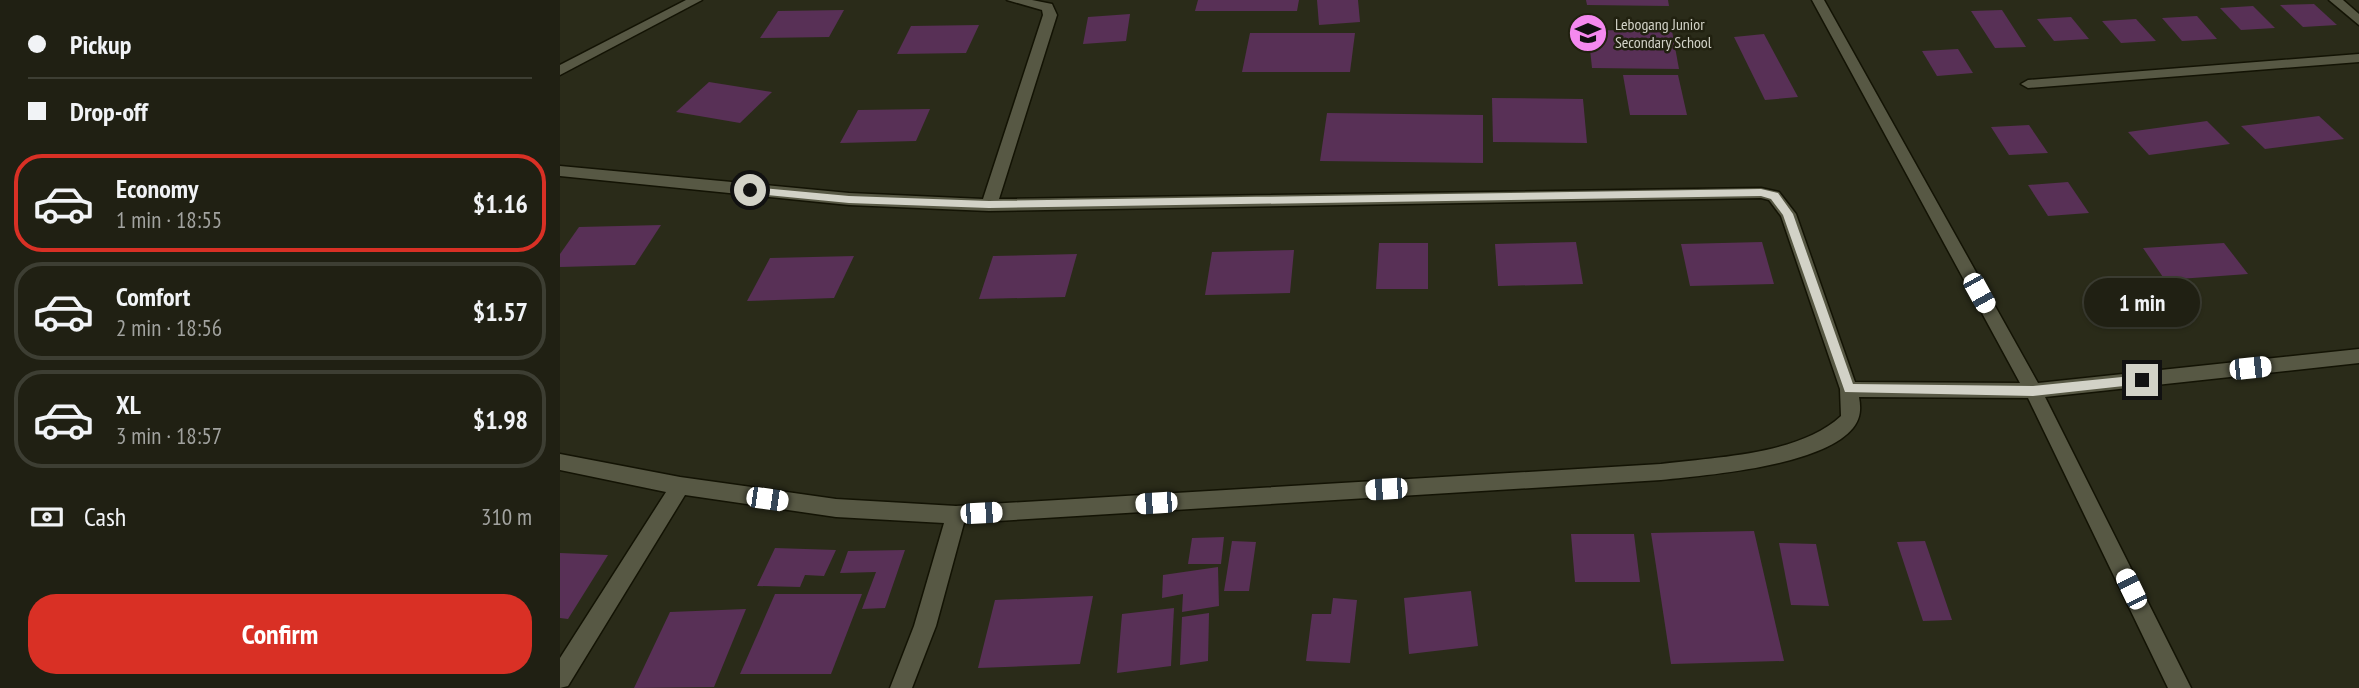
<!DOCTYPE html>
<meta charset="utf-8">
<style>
:root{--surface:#202013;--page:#28281c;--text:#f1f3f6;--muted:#a2a3a0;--line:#3d3e33;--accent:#d93025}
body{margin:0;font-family:"PT Sans Narrow",sans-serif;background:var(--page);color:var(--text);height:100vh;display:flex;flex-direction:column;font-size:26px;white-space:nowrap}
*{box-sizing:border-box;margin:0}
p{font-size:23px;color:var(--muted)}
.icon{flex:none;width:38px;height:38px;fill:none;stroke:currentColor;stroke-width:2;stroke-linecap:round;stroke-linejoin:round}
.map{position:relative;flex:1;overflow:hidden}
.side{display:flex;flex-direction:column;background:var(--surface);width:560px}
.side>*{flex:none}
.hud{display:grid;align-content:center;height:154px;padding:0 28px;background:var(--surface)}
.end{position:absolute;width:32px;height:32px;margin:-16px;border:9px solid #d2d2c7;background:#111;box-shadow:0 0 0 4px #111}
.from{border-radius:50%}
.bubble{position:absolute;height:49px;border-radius:24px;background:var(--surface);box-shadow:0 2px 5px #0004,0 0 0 2px var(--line);font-size:23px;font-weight:700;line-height:49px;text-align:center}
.car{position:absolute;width:21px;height:42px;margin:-21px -10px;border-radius:9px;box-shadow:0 0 5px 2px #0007;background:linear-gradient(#fff 24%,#345 0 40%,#fff 0 76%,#345 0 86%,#fff 0)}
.hud b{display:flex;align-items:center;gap:24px;height:66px;font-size:26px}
.hud b+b{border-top:2px solid var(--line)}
.hud i{width:18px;height:18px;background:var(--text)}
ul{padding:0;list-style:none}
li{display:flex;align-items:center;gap:21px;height:98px;margin:0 14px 10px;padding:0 14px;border:4px solid var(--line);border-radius:28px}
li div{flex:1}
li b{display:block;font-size:26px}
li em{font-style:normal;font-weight:700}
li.on{border-color:var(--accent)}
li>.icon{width:63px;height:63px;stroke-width:1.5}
.pay{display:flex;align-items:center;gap:18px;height:77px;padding:0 28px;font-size:26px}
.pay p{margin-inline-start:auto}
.cta{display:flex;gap:14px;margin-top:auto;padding:14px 28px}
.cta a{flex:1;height:80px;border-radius:28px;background:var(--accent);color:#fff;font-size:28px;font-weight:700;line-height:80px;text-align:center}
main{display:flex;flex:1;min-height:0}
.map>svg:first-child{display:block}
.building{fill:#583056}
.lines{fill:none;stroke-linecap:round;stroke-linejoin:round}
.minor-casing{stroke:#131304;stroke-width:3}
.minor{fill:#575844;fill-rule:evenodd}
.route{fill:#d2d2c7}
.labels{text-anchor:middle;stroke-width:5;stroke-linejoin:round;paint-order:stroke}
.far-poi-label{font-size:16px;fill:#d2d2c7;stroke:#212110;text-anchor:start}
</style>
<main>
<section class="side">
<div class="hud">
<b><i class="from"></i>Pickup</b>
<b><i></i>Drop-off</b>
</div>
<ul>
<li class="on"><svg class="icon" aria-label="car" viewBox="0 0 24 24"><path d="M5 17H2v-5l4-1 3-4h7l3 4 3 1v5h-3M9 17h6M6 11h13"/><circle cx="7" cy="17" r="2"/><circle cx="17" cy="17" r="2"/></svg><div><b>Economy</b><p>1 min · 18:55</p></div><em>$1.16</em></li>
<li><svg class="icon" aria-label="car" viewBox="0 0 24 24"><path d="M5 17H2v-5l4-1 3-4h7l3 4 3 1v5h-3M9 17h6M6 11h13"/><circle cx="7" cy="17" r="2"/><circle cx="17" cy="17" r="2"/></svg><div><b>Comfort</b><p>2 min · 18:56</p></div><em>$1.57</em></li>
<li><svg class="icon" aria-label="car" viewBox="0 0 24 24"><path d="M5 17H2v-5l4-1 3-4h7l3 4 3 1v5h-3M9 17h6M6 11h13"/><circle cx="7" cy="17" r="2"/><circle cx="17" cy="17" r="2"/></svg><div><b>XL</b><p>3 min · 18:57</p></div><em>$1.98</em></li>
</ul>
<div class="pay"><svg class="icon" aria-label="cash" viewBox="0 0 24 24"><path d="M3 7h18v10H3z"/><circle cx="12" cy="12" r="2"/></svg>Cash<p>310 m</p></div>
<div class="cta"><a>Confirm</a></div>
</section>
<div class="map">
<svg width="1799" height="688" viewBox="0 0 1799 688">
<rect width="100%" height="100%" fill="#2a2b19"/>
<!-- building -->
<g class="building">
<path d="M638,0H739L737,11H635Z"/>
<path d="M757,0H798L800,22L759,25Z"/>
<path d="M1026,0H1108L1109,6L1027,5Z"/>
<path d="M1754,4L1777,25L1743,27L1720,5Z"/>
<path d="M1693,6L1715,28L1681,30L1660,8Z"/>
<path d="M284,10L269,37L200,38L218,11Z"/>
<path d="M1442,10L1466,47L1435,48L1411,11Z"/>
<path d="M570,14L566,41L523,44L528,17Z"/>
<path d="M1637,16L1657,39L1622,41L1602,18Z"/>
<path d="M1511,17L1529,39L1494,41L1477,19Z"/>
<path d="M1576,19L1596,41L1561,43L1542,21Z"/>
<path d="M419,25L406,53L337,54L351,26Z"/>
<path d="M1028,30L1112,31L1119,69L1032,68Z"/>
<path d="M690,33H795L790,72H682Z"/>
<path d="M1204,34L1238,97L1205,100L1174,37Z"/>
<path d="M1398,49L1413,73L1377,76L1362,51Z"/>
<path d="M1063,75H1118L1127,115H1070Z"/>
<path d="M149,82L212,92L180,123L116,112Z"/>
<path d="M932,98L1023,99L1027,143L933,142Z"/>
<path d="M370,109L356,141L280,143L298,110Z"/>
<path d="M767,113L923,115V163L760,161Z"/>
<path d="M1759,116L1784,139L1705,149L1681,126Z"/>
<path d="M1647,121L1670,144L1589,155L1568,132Z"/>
<path d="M1469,125L1488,153L1449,155L1431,127Z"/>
<path d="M1508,182L1529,213L1488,216L1468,185Z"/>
<path d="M101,225L75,265L0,267V254L19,227Z"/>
<path d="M1016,242L1023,284L938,286L935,244Z"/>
<path d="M1202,242L1214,284L1130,286L1121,244Z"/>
<path d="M819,243H868V289H816Z"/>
<path d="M1664,243L1688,274L1605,280L1583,248Z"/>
<path d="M734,250L730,293L645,295L652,252Z"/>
<path d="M517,254L505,297L419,299L433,256Z"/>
<path d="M294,256L274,298L187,301L210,258Z"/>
<path d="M1194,531L1224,661L1111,664L1091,533Z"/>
<path d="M1011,534H1074L1080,582H1015Z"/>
<path d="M664,537L661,564H628L632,538Z"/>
<path d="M672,541L696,542L689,591H664Z"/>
<path d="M1365,541L1392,620L1363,621L1337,542Z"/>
<path d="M1219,543L1256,544L1269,606L1231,605Z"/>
<path d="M215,548L276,550L264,576L245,575L240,587L197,586Z"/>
<path d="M345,550L325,608L302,609L316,572L280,573L288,551Z"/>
<path d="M0,553L48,555L8,619L0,618Z"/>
<path d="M658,567L659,606L622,612L623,594L602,598L603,575Z"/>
<path d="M911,591L918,646L849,654L844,598Z"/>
<path d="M215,594H302L271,674H180Z"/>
<path d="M533,596L520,664L418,668L435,600Z"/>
<path d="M773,598L797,600L790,663L746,661L752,614H771Z"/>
<path d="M614,608L611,666L557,673L562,614Z"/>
<path d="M186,609L154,687L74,688L110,612Z"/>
<path d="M649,613L648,661L620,665L622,617Z"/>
</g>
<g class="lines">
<!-- minor casing -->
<g class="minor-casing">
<g id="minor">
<path d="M126,0H142L0,75V65Z"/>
<path d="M447,0H472L492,4L497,15L439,199L1201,188L1219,192L1236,214L1295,382L1460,383L1252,0H1264L1478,383L1799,349V363L1485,397L1631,688H1608L1468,398L1299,397C1301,408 1301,418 1293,428C1262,466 1149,475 1101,480L404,523L376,626L352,688H330L354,626L384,523L276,517L125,495L8,686L0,688V658L106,492L0,470V454L120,477L276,499L396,506L1101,464C1156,457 1239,455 1281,416L1280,389L1221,216L1209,200L1201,198L429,211L289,205L0,176V166L289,193L423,199L483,15L482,10Z"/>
<path d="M1769,0H1783L1799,14V25Z"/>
<path d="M1799,54V62L1468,88L1461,84L1468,80Z"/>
</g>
</g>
<!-- minor -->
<use href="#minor" class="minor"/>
</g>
<!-- route -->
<path class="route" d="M190,187L289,196L429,201L1201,189L1218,193L1233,214L1293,384L1473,386L1582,375L1587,380L1582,384L1473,396L1285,392L1223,215L1211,199L1201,196L429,208L289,203L186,193V188Z"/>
<!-- icons -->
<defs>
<g id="school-disc" transform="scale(2.0125)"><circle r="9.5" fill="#f489ef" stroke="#212110"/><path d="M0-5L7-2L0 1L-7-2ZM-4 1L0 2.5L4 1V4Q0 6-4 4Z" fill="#111"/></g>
</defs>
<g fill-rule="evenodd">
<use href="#school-disc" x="1028" y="33"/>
</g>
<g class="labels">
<!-- far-poi labels -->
<g class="far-poi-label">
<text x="1055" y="30">Lebogang Junior<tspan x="1055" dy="18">Secondary School</tspan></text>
</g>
</g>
</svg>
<i class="end from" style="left:190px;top:190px"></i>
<i class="end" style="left:1582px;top:380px"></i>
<div class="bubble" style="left:1524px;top:278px;width:116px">1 min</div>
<i class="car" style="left:1419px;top:293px;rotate:151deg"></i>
<i class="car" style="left:1690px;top:368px;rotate:84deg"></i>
<i class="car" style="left:826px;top:489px;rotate:266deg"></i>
<i class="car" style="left:207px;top:499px;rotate:98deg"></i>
<i class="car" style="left:596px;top:503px;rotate:266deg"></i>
<i class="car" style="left:421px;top:513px;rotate:87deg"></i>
<i class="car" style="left:1571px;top:589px;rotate:334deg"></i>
</div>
</main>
